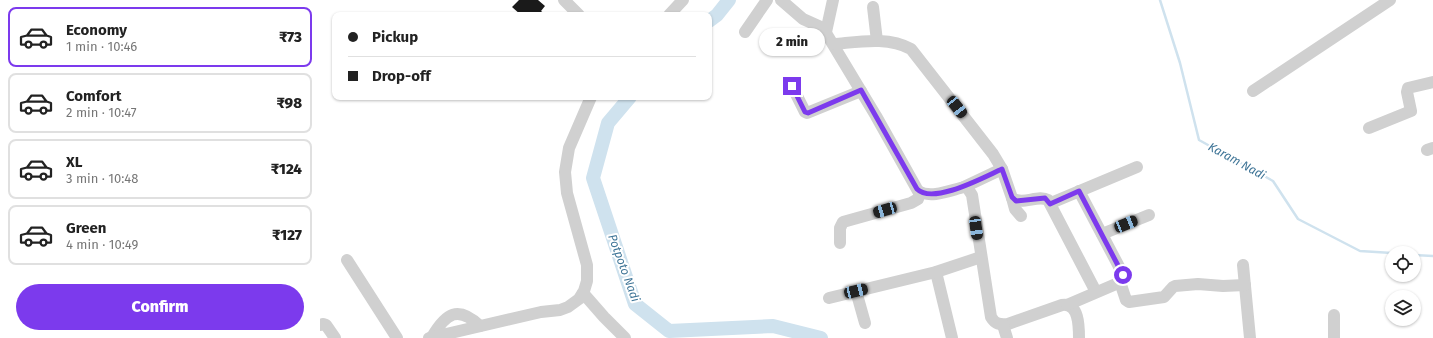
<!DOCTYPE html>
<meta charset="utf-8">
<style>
:root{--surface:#fff;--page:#f2f2f2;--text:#222;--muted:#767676;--line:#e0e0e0;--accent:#7c3aed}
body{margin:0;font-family:"Fira Sans",sans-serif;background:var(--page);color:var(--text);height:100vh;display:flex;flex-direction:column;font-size:15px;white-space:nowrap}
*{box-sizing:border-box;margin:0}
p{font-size:13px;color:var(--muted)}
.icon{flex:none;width:22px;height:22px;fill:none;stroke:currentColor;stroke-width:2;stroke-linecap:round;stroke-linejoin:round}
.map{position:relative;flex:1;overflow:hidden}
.details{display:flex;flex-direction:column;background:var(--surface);width:320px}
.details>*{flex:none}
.guide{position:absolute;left:12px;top:12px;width:380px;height:88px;border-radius:8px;box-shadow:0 1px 3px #0004;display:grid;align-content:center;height:88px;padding:0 16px;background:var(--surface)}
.tools{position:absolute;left:1065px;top:246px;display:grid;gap:8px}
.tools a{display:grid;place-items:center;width:36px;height:36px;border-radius:50%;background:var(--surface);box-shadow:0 1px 3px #0004;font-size:20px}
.end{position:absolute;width:18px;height:18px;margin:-9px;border:5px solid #7c3aed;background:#fff;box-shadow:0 0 0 2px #fff}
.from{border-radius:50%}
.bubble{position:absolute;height:28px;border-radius:14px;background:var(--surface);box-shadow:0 1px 3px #0004;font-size:13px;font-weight:800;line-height:28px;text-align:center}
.car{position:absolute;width:12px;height:24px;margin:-12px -6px;border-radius:5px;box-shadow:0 0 3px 1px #0007;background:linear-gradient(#222 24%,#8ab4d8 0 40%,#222 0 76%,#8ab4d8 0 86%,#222 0)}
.guide b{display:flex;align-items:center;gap:14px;height:38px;font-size:15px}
.guide b+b{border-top:1px solid var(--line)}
.guide i{width:10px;height:10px;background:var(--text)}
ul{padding:7px 0 0;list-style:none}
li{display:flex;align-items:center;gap:12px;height:60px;margin:0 8px 6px;padding:0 8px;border:2px solid var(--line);border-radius:8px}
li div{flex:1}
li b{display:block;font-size:15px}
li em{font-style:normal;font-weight:800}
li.selected{border-color:var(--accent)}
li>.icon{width:36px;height:36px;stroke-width:1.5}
.primary-button{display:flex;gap:8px;margin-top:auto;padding:8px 16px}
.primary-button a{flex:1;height:46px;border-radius:24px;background:var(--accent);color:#fff;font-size:16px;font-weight:800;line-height:46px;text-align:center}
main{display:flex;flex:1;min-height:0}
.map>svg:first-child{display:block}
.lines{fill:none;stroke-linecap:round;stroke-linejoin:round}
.stream{stroke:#cfe2ee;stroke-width:2.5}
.river{stroke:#cfe2ee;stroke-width:14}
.building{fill:#1a1a1a}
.minor{stroke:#d0d0d0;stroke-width:12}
.route{stroke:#7c3aed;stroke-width:5}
.labels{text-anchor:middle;stroke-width:4;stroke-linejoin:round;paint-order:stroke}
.water-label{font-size:12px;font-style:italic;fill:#3f7597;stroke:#fff}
</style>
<main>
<section class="details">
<ul>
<li class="selected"><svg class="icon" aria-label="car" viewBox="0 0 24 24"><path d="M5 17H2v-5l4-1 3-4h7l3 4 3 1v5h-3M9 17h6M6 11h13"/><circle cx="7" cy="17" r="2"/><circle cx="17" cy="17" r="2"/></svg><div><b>Economy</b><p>1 min · 10:46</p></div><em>₹73</em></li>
<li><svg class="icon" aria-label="car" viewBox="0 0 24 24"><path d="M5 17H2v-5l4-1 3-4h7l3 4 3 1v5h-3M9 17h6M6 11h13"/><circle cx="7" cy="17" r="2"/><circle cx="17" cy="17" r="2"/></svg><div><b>Comfort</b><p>2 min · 10:47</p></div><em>₹98</em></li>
<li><svg class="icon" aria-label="car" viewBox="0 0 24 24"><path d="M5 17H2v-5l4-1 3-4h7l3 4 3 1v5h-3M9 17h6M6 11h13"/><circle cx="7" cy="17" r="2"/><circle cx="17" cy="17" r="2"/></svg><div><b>XL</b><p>3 min · 10:48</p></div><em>₹124</em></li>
<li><svg class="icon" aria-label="car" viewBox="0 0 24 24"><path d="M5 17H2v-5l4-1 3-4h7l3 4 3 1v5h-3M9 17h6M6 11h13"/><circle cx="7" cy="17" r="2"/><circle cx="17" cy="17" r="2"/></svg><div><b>Green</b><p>4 min · 10:49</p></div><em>₹127</em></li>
</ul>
<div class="primary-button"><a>Confirm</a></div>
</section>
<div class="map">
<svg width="1113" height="338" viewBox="0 0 1113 338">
<rect width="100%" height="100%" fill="#fff"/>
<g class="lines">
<!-- stream -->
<g class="stream">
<path d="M840,0L860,63L879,140L953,181L978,219L1040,251L1072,253"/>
<path d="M1094,255L1113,256"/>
</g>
<!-- river -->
<g class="river">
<path d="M389,21L397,15L409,0"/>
<path d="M310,97L288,123L273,178L315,304L349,331L453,326L501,338"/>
</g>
</g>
<!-- building -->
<path class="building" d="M199,0H218L225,6L221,11L226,15H201L192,7Z"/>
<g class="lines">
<!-- minor -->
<g class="minor">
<path d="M244,0L259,15"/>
<path d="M461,0L483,19L503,28L556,116L598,191C611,199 631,190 644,187L648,189L652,195L671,317C675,324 680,325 688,324L742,305C759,302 759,327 759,338"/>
<path d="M553,7L557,41"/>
<path d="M349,15L363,0"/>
<path d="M425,32L447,0"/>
<path d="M506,32L513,0"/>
<path d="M514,44C538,42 568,36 591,49L673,154L682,169L692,198C702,206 718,194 728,200L776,292"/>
<path d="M472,86L485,112L487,113L541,91"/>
<path d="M933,91L1070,0"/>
<path d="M1049,128L1091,111L1087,92L1088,88L1113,82"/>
<path d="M1107,150L1113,148"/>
<path d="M644,187L682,169"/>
<path d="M692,198L695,209L701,216"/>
<path d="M731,203L817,167"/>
<path d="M782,234L829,215"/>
<path d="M520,243V228L523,222L591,203L598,199L600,192"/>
<path d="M27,260L77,338"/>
<path d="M923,265L930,338"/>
<path d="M616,272L632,338"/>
<path d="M800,282L806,300L809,302L844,297L853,287L855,286L878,284L903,286L925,285"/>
<path d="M536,291L545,323"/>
<path d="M263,293L284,317L305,338"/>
<path d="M509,298L616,272L661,257"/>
<path d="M747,305L803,281L805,278L759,191"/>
<path d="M0,325L3,324L6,325L15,338"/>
<path d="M683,325L687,338"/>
<path d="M112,337C126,313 138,305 160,326"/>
<path d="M109,338L221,312L240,310L248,307L259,299L264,291L267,281V265L247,193L245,172L249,148L271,97"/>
<path d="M1014,338V315"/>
</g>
</g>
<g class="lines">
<!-- route -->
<path class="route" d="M472,86L485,112L488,113L541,90L597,189C613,205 664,177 682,169L692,197L696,201L725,198L730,204L759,191L803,275"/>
</g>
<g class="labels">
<!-- water labels -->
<g class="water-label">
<text transform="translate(917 161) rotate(29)" y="4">Karam Nadi</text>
<text transform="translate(304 268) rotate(70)" y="4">Potpoto Nadi</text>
</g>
</g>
</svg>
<div class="tools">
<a><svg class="icon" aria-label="locate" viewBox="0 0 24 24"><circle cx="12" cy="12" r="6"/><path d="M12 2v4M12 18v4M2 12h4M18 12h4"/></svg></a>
<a><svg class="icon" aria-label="layers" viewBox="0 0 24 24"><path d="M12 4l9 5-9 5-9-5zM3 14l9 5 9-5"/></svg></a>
</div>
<i class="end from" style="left:803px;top:275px"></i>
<i class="end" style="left:472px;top:86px"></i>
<div class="bubble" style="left:439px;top:28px;width:66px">2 min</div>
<i class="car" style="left:637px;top:107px;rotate:142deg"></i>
<i class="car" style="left:565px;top:210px;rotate:254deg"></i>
<i class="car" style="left:806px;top:224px;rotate:68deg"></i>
<i class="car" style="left:656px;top:228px;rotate:172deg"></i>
<i class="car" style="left:536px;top:291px;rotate:77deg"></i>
<div class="guide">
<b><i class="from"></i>Pickup</b>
<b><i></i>Drop-off</b>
</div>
</div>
</main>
